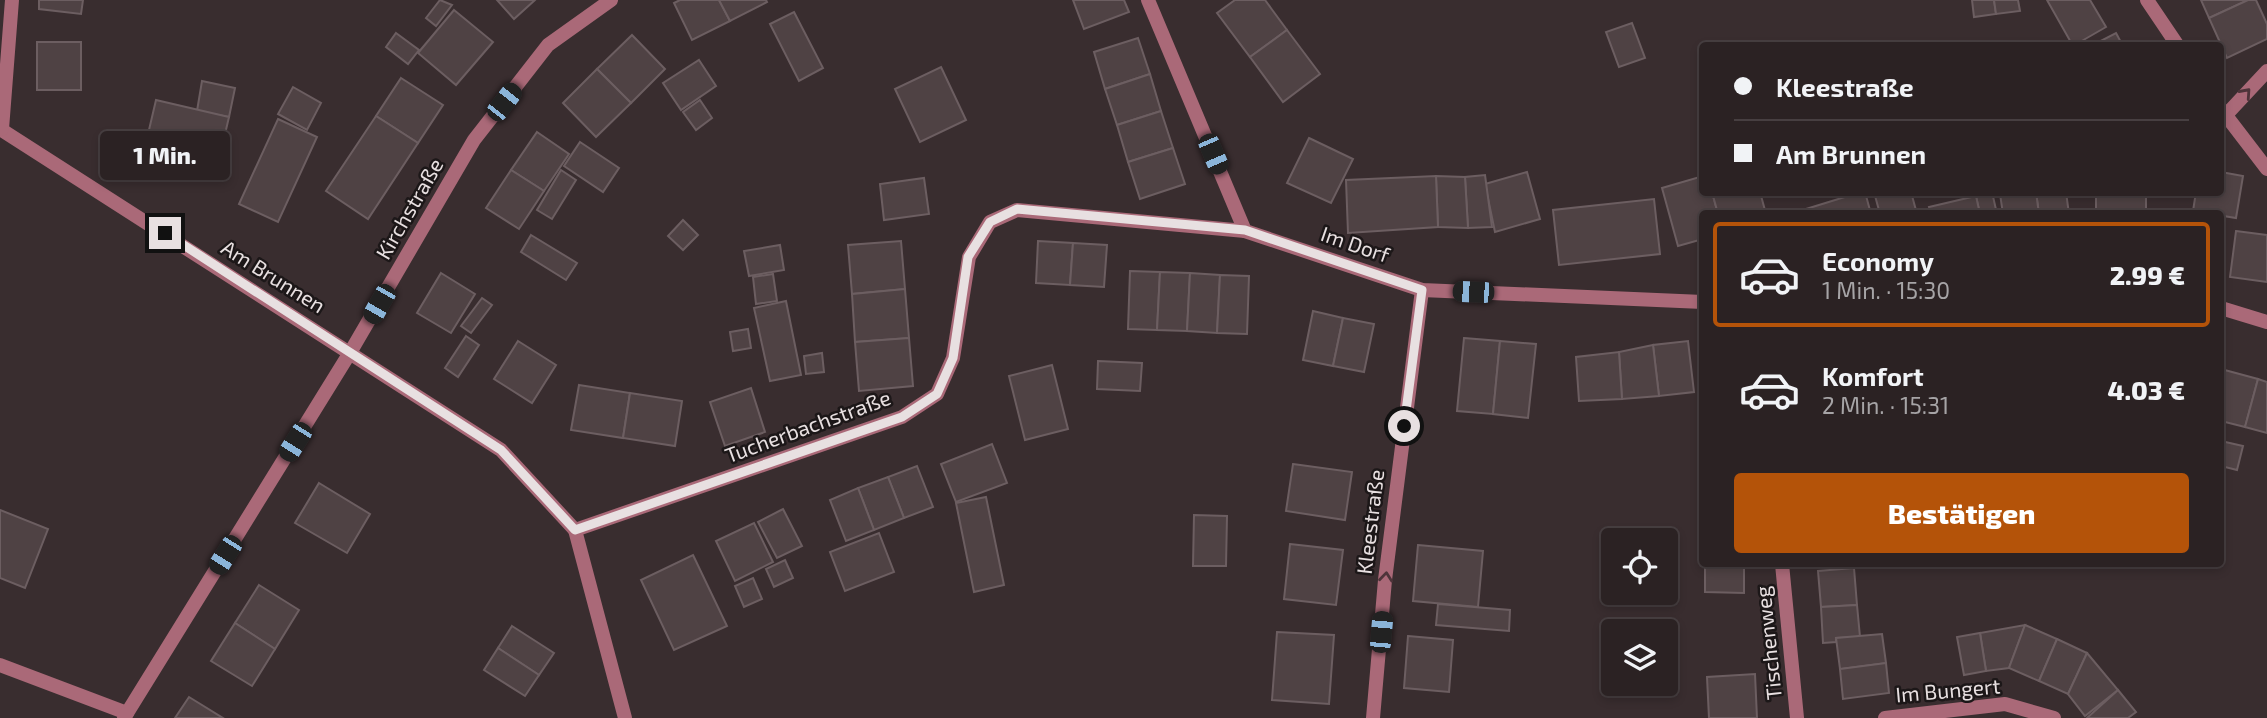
<!DOCTYPE html>
<html lang="de">
<meta charset="utf-8">
<style>
:root{--surface:#2b2223;--page:#332a2b;--text:#f1f3f6;--muted:#a6a4a6;--line:#473f41;--accent:#b45309}
body{margin:0;font-family:"Exo 2",sans-serif;background:var(--page);color:var(--text);height:100vh;display:flex;flex-direction:column;font-size:26px;white-space:nowrap}
*{box-sizing:border-box;margin:0}
p{font-size:23px;color:var(--muted)}
.icon{flex:none;width:38px;height:38px;fill:none;stroke:currentColor;stroke-width:2;stroke-linecap:round;stroke-linejoin:round}
.map{position:relative;flex:1;overflow:hidden}
.side{position:absolute;left:1699px;top:210px;width:525px;height:357px;display:flex;flex-direction:column;background:var(--surface);border-radius:7px;box-shadow:0 4px 10px #0003,0 0 0 2px var(--line)}
.side>*{flex:none}
.top-card{position:absolute;left:1699px;top:42px;width:525px;height:154px;border-radius:7px;box-shadow:0 4px 10px #0003,0 0 0 2px var(--line);display:grid;align-content:center;height:154px;padding:0 35px;background:var(--surface)}
.buttons{position:absolute;left:1601px;top:528px;display:grid;gap:14px}
.buttons a{display:grid;place-items:center;width:77px;height:77px;border-radius:7px;background:var(--surface);box-shadow:0 4px 10px #0003,0 0 0 2px var(--line);font-size:35px}
.end{position:absolute;width:32px;height:32px;margin:-16px;border:9px solid #e8e0e1;background:#111;box-shadow:0 0 0 4px #111}
.from{border-radius:50%}
.bubble{position:absolute;height:49px;border-radius:7px;background:var(--surface);box-shadow:0 4px 10px #0003,0 0 0 2px var(--line);font-size:23px;font-weight:800;line-height:49px;text-align:center}
.car{position:absolute;width:21px;height:42px;margin:-21px -10px;border-radius:9px;box-shadow:0 0 5px 2px #0007;background:linear-gradient(#222 24%,#8ab4d8 0 40%,#222 0 76%,#8ab4d8 0 86%,#222 0)}
.top-card b{display:flex;align-items:center;gap:24px;height:66px;font-size:26px}
.top-card b+b{border-top:2px solid var(--line)}
.top-card i{width:18px;height:18px;background:var(--text)}
ul{padding:12px 0 0;list-style:none}
li{display:flex;align-items:center;gap:21px;height:105px;margin:0 14px 10px;padding:0 21px;border:4px solid transparent;border-radius:7px}
li div{flex:1}
li b{display:block;font-size:26px}
li em{font-style:normal;font-weight:800}
li.on{border-color:var(--accent)}
li>.icon{width:63px;height:63px;stroke-width:1.5}
.cta{display:flex;gap:14px;margin-top:auto;padding:14px 35px}
.cta a{flex:1;height:80px;border-radius:7px;background:var(--accent);color:#fff;font-size:28px;font-weight:800;line-height:80px;text-align:center}
.map>svg:first-child{display:block}
.building{fill:#4f4244;stroke:#6c5e61;stroke-width:2}
.lines{fill:none;stroke-linecap:round;stroke-linejoin:round}
.street{stroke:#aa6978;stroke-width:14}
.oneway{stroke:#4e343a}
.route{stroke:#e8e0e1;stroke-width:9}
.labels{text-anchor:middle;stroke-width:5;stroke-linejoin:round;paint-order:stroke}
.street-label{font-size:21px;fill:#e8e0e1;stroke:#1c1718}
</style>
<div class="map">
<svg width="2267" height="718" viewBox="0 0 2267 718">
<rect width="100%" height="100%" fill="#392d2f"/>
<!-- building -->
<g class="building">
<path d="M39,0H83L81,14L39,9Z"/>
<path d="M440,0L452,5L436,26L426,18Z"/>
<path d="M497,0H535L514,19Z"/>
<path d="M680,0H719L730,21L692,40L674,3Z"/>
<path d="M719,0H766L767,2L730,21Z"/>
<path d="M1073,0H1124L1129,12L1084,29Z"/>
<path d="M1235,0H1265L1287,30L1250,57L1217,13Z"/>
<path d="M1972,0H1994L1996,14L1974,17Z"/>
<path d="M1994,0H2018L2020,11L1996,14Z"/>
<path d="M2047,0H2090L2106,27L2073,46Z"/>
<path d="M2201,0H2248L2209,18Z"/>
<path d="M2248,0H2256L2267,24V39L2227,58L2209,18Z"/>
<path d="M454,10L493,42L456,85L418,53Z"/>
<path d="M794,12L823,68L799,81L770,24Z"/>
<path d="M1632,23L1645,58L1619,67L1606,32Z"/>
<path d="M1287,30L1320,74L1283,102L1250,57Z"/>
<path d="M396,33L419,50L408,64L386,47Z"/>
<path d="M2116,33L2123,46H2091Z"/>
<path d="M632,35L665,69L631,103L597,69Z"/>
<path d="M1138,38L1150,74L1105,89L1094,52Z"/>
<rect x="37" y="42" width="44" height="48"/>
<path d="M699,60L716,86L681,110L663,83Z"/>
<path d="M941,67L966,120L920,142L895,89Z"/>
<path d="M597,69L631,103L596,137L563,103Z"/>
<path d="M1150,74L1161,111L1117,125L1105,89Z"/>
<path d="M401,78L443,105L418,143L376,116Z"/>
<path d="M202,81L235,88L229,117L197,111Z"/>
<path d="M293,87L321,103L307,130L278,114Z"/>
<path d="M156,100L229,117L218,164L145,147Z"/>
<path d="M700,100L712,118L696,130L683,112Z"/>
<path d="M1161,111L1173,148L1128,162L1117,125Z"/>
<path d="M376,116L418,143L368,219L326,191Z"/>
<path d="M278,119L317,137L278,222L239,204Z"/>
<path d="M537,132L569,154L544,191L511,170Z"/>
<path d="M1309,138L1353,159L1331,203L1287,183Z"/>
<path d="M580,142L619,168L603,192L564,166Z"/>
<path d="M1173,148L1185,184L1140,199L1128,162Z"/>
<path d="M511,170L544,191L519,229L486,208Z"/>
<path d="M561,170L576,180L552,219L537,210Z"/>
<path d="M1527,172L1540,219L1495,232L1485,184Z"/>
<path d="M2221,172L2243,176L2236,218L2193,211L2196,192H2221Z"/>
<path d="M1485,175L1492,227L1468,228L1465,177Z"/>
<path d="M1436,176L1465,177L1468,228L1438,227Z"/>
<path d="M1436,176L1438,227L1348,233L1346,180Z"/>
<path d="M1703,176V192H1712L1718,214H1703V239L1678,246L1662,188Z"/>
<path d="M924,178L929,214L884,220L880,184Z"/>
<path d="M1712,192H1760L1766,214H1718Z"/>
<path d="M1865,192L1871,214L1793,213L1861,192Z"/>
<path d="M1874,192H1911L1917,214H1880Z"/>
<path d="M1975,192H1992L1997,214H1980Z"/>
<path d="M2036,192H2066L2069,214H2039Z"/>
<path d="M2036,192L2039,214H2003L2000,194Z"/>
<rect x="2096" y="192" width="50" height="22"/>
<path d="M1976,196L1980,214H1931L1929,207Z"/>
<path d="M1654,199L1660,254L1559,265L1553,210Z"/>
<path d="M683,220L698,235L683,250L668,236Z"/>
<path d="M2236,231L2267,235V282L2230,277Z"/>
<path d="M531,235L577,263L566,280L521,252Z"/>
<path d="M901,241L905,289L852,294L848,245Z"/>
<path d="M1038,241L1073,243L1070,285L1036,283Z"/>
<path d="M1073,243L1107,245L1104,287L1070,285Z"/>
<path d="M780,245L784,270L749,276L744,251Z"/>
<path d="M1130,271L1160,272L1157,330L1128,329Z"/>
<path d="M1160,272L1190,273L1187,331L1157,330Z"/>
<path d="M441,273L475,294L451,333L417,313Z"/>
<path d="M1190,273L1220,275L1217,333L1187,331Z"/>
<path d="M773,274L777,301L756,304L753,277Z"/>
<path d="M1220,275L1249,276L1247,334L1217,333Z"/>
<path d="M905,289L909,338L855,342L852,294Z"/>
<path d="M482,298L492,305L471,333L461,326Z"/>
<path d="M786,301L801,375L770,381L754,308Z"/>
<path d="M1313,311L1343,318L1333,366L1303,360Z"/>
<path d="M1343,318L1374,324L1364,372L1333,366Z"/>
<path d="M748,329L751,348L733,351L730,332Z"/>
<path d="M466,336L479,345L458,377L445,368Z"/>
<path d="M909,338L913,386L859,391L855,342Z"/>
<path d="M1464,338L1500,341L1493,414L1457,411Z"/>
<path d="M518,341L556,365L532,403L494,379Z"/>
<path d="M1500,341L1536,344L1528,418L1493,414Z"/>
<path d="M1688,341L1694,392L1659,396L1653,345Z"/>
<path d="M1653,345L1659,396L1622,399L1619,352Z"/>
<path d="M1619,352L1622,399L1579,401L1576,357Z"/>
<path d="M822,353L824,372L806,374L804,356Z"/>
<path d="M1098,361L1142,363L1140,391L1097,389Z"/>
<path d="M1052,365L1068,429L1025,440L1009,376Z"/>
<path d="M2221,369L2258,379L2245,427L2221,421Z"/>
<path d="M2258,379L2267,382V433L2245,427Z"/>
<path d="M579,385L630,393L623,438L571,430Z"/>
<path d="M751,388L765,432L725,446L710,402Z"/>
<path d="M630,393L682,401L675,446L623,438Z"/>
<path d="M2221,441L2243,446L2237,470L2221,466Z"/>
<path d="M992,444L1007,483L956,502L941,464Z"/>
<path d="M1293,464L1352,472L1345,520L1286,511Z"/>
<path d="M917,466L933,507L904,518L888,477Z"/>
<path d="M888,477L904,518L874,530L858,488Z"/>
<path d="M319,483L370,514L347,553L295,523Z"/>
<path d="M858,488L874,530L846,541L830,500Z"/>
<path d="M986,497L1004,585L974,592L956,503Z"/>
<path d="M783,509L802,546L777,558L758,522Z"/>
<path d="M0,510L48,529L25,588L0,578Z"/>
<path d="M1194,515L1227,516L1226,566H1193Z"/>
<path d="M754,523L773,562L735,581L716,541Z"/>
<path d="M879,533L894,572L845,591L830,552Z"/>
<path d="M1290,544L1343,550L1336,605L1284,599Z"/>
<path d="M1418,545L1483,551L1478,607L1413,601Z"/>
<path d="M693,555L727,626L674,650L641,580Z"/>
<path d="M785,560L793,578L774,587L766,569Z"/>
<path d="M1705,564H1744V593L1705,592Z"/>
<path d="M1854,568L1857,605L1821,607L1818,571Z"/>
<path d="M753,578L762,599L744,607L735,586Z"/>
<path d="M259,585L299,610L275,649L235,623Z"/>
<path d="M1438,604L1510,610L1509,631L1436,625Z"/>
<path d="M1857,605L1860,637L1836,638V642L1823,643L1821,607Z"/>
<path d="M235,623L275,649L252,686L211,661Z"/>
<path d="M2025,625L2009,668L1986,671L1980,633Z"/>
<path d="M2025,625L2057,639L2039,681L2009,668Z"/>
<path d="M512,626L554,653L539,675L498,648Z"/>
<path d="M1277,632L1334,635L1329,704L1272,700Z"/>
<path d="M1980,633L1986,671L1964,675L1957,637Z"/>
<path d="M1882,634L1886,663L1840,669L1836,638Z"/>
<path d="M1408,636L1453,640L1449,692L1404,688Z"/>
<path d="M2057,639L2087,653L2068,694L2039,681Z"/>
<path d="M498,648L539,675L525,696L484,670Z"/>
<path d="M2087,653L2118,690L2085,716L2068,694Z"/>
<path d="M1886,663L1889,693L1843,699L1840,669Z"/>
<path d="M1755,674L1757,718H1709L1707,677Z"/>
<path d="M2118,690L2136,712L2128,718H2087Z"/>
<path d="M189,697L223,718H175Z"/>
</g>
<g class="lines">
<!-- street -->
<g class="street">
<path d="M1148,0L1245,231L1422,290L1703,302"/>
<path d="M2147,0L2178,46"/>
<path d="M2221,109L2267,169"/>
<path d="M2225,116L2267,71"/>
<path d="M0,129L501,450L575,530"/>
<path d="M2,129L12,0"/>
<path d="M2221,308L2267,322"/>
<path d="M1782,564L1797,718"/>
<path d="M0,665L127,713"/>
<path d="M124,718L351,351L474,140L548,45L611,0"/>
<path d="M625,718L575,530L902,417L937,394L953,358L969,257L990,222L1017,210L1245,231"/>
<path d="M1373,718L1385,580L1422,290"/>
<path d="M1885,718L2005,704L2054,718"/>
</g>
</g>
<!-- one-way arrows -->
<defs><path id="oneway-chevron" d="M-2-3.5L2.5 0L-2 3.5" fill="none" stroke-width="1.6" stroke-linecap="round" stroke-linejoin="round" transform="scale(1.75)"/></defs>
<g class="oneway">
<use href="#oneway-chevron" transform="translate(2246 93) rotate(-48)"/>
<use href="#oneway-chevron" transform="translate(1386 577) rotate(-84)"/>
</g>
<g class="lines">
<!-- route -->
<path class="route" d="M165,233L501,450L575,530L902,417L937,394L953,358L968,257L990,222L1017,209L1245,230L1422,290L1404,426"/>
</g>
<g class="labels">
<!-- street labels -->
<g class="street-label">
<text transform="translate(410 209) rotate(-60)" y="7">Kirchstraße</text>
<text transform="translate(1355 245) rotate(19)" y="7">Im Dorf</text>
<text transform="translate(273 277) rotate(32)" y="7">Am Brunnen</text>
<text transform="translate(808 427) rotate(-20)" y="7">Tucherbachstraße</text>
<text transform="translate(1371 522) rotate(-83)" y="7">Kleestraße</text>
<text transform="translate(1769 643) rotate(-96)" y="7">Tischenweg</text>
<text transform="translate(1948 691) rotate(-5)" y="7">Im Bungert</text>
</g>
</g>
</svg>
<div class="buttons">
<a><svg class="icon" aria-label="locate" viewBox="0 0 24 24"><circle cx="12" cy="12" r="6"/><path d="M12 2v4M12 18v4M2 12h4M18 12h4"/></svg></a>
<a><svg class="icon" aria-label="layers" viewBox="0 0 24 24"><path d="M12 4l9 5-9 5-9-5zM3 14l9 5 9-5"/></svg></a>
</div>
<i class="end from" style="left:1404px;top:426px"></i>
<i class="end" style="left:165px;top:233px"></i>
<div class="bubble" style="left:100px;top:131px;width:130px">1 Min.</div>
<i class="car" style="left:504px;top:102px;rotate:38deg"></i>
<i class="car" style="left:1213px;top:154px;rotate:157deg"></i>
<i class="car" style="left:1473px;top:292px;rotate:272deg"></i>
<i class="car" style="left:379px;top:304px;rotate:210deg"></i>
<i class="car" style="left:295px;top:442px;rotate:212deg"></i>
<i class="car" style="left:225px;top:555px;rotate:212deg"></i>
<i class="car" style="left:1381px;top:632px;rotate:5deg"></i>
<div class="top-card">
<b><i class="from"></i>Kleestraße</b>
<b><i></i>Am Brunnen</b>
</div>
<section class="side">
<ul>
<li class="on"><svg class="icon" aria-label="car" viewBox="0 0 24 24"><path d="M5 17H2v-5l4-1 3-4h7l3 4 3 1v5h-3M9 17h6M6 11h13"/><circle cx="7" cy="17" r="2"/><circle cx="17" cy="17" r="2"/></svg><div><b>Economy</b><p>1 Min. · 15:30</p></div><em>2.99 €</em></li>
<li><svg class="icon" aria-label="car" viewBox="0 0 24 24"><path d="M5 17H2v-5l4-1 3-4h7l3 4 3 1v5h-3M9 17h6M6 11h13"/><circle cx="7" cy="17" r="2"/><circle cx="17" cy="17" r="2"/></svg><div><b>Komfort</b><p>2 Min. · 15:31</p></div><em>4.03 €</em></li>
</ul>
<div class="cta"><a>Bestätigen</a></div>
</section>
</div>
